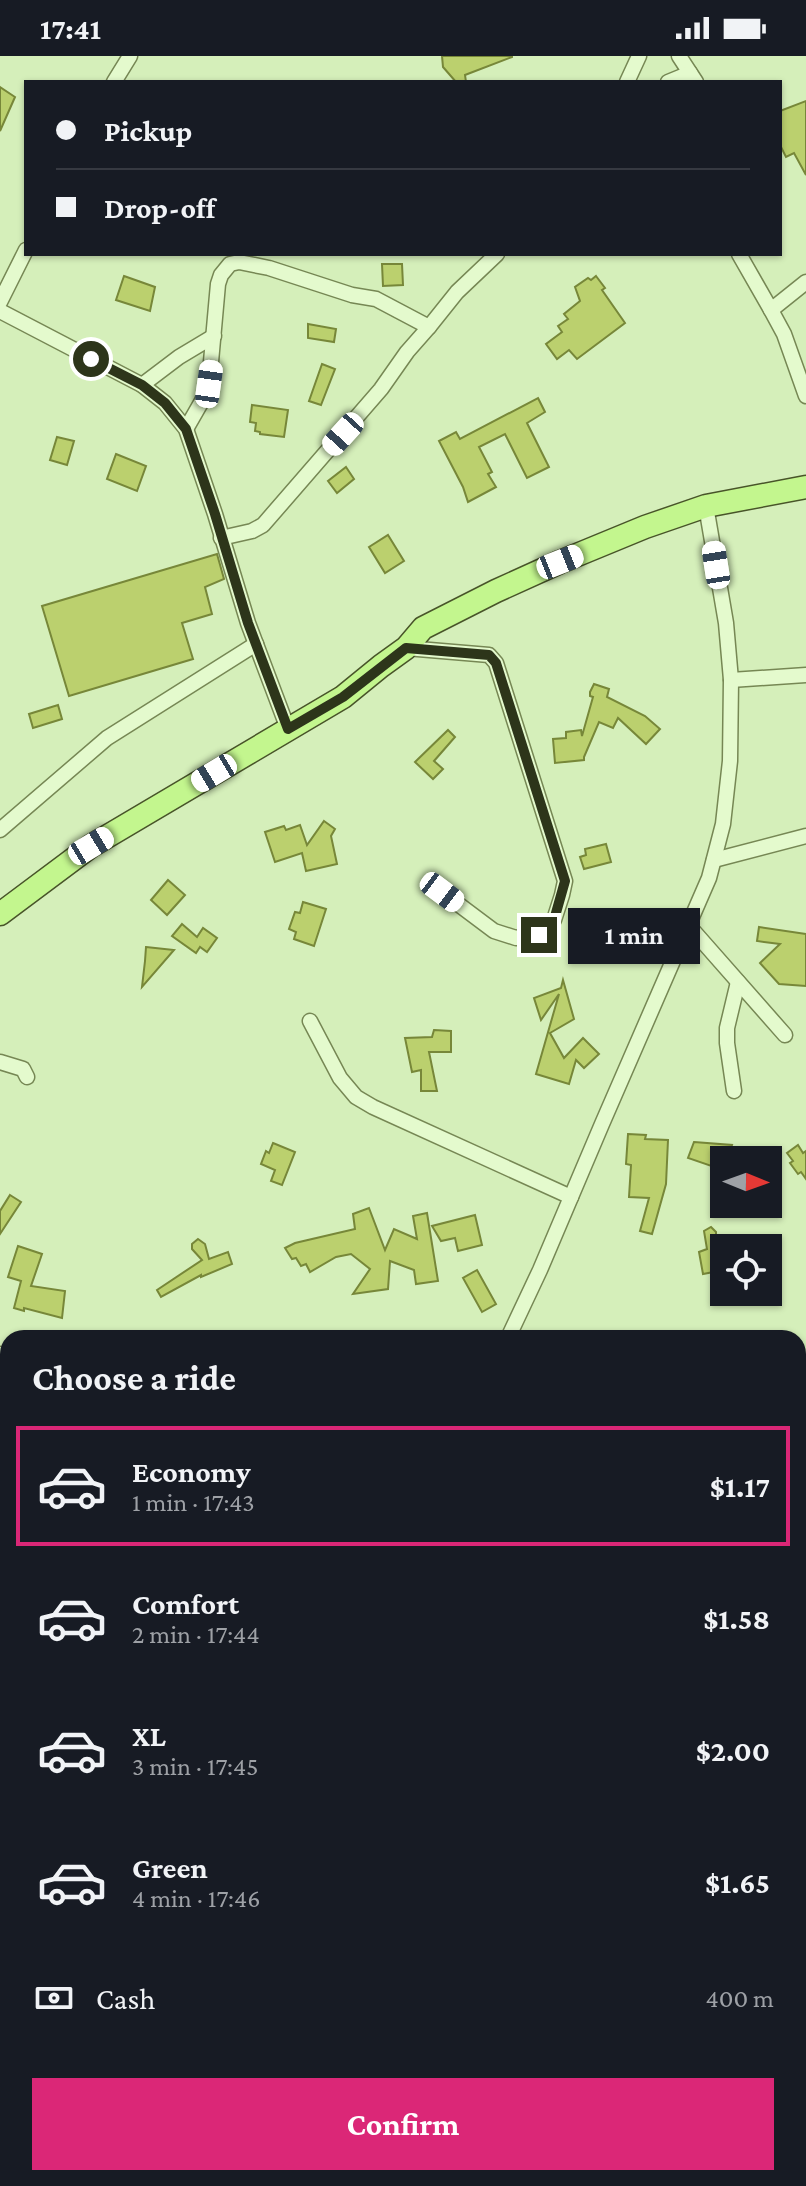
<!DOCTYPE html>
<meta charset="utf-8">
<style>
:root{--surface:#171b24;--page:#20242c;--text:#f1f3f6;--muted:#9ea1a6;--line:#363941;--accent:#db2777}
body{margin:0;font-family:"Crimson Pro",serif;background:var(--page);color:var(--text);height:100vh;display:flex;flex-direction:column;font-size:30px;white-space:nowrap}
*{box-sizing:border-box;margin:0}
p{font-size:26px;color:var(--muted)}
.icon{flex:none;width:44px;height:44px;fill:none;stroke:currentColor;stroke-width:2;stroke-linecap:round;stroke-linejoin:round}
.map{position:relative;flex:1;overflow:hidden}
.side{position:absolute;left:0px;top:1274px;width:806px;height:856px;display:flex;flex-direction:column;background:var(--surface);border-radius:24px 24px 0 0;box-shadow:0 2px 6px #0004}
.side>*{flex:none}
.top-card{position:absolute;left:24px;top:24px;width:758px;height:176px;border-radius:0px;box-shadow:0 2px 6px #0004;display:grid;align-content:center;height:176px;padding:0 32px;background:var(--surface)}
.needle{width:52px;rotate:91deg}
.controls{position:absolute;left:710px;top:1090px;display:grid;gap:16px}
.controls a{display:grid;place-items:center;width:72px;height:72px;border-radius:0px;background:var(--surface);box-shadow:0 2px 6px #0004;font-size:40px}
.end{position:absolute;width:36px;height:36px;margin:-18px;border:10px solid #2d351a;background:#fff;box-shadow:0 0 0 4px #fff}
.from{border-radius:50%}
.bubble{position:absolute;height:56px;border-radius:0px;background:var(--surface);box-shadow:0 2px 6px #0004;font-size:26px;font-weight:700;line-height:56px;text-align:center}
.car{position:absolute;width:24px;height:48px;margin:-24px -12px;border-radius:10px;box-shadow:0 0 6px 2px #0007;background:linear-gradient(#fff 24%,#345 0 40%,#fff 0 76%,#345 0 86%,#fff 0)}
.top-card b{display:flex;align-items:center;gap:28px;height:76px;font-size:30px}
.top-card b+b{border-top:2px solid var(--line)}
.top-card i{width:20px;height:20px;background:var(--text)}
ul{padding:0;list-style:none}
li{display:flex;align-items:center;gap:24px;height:120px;margin:0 16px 12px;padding:0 16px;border:4px solid transparent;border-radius:0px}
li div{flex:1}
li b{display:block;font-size:30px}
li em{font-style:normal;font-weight:700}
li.on{border-color:var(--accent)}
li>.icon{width:72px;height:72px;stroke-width:1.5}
h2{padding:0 32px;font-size:36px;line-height:96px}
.pay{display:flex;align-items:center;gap:20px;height:88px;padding:0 32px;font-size:30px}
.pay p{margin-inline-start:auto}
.action{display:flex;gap:16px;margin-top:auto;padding:16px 32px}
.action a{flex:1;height:92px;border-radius:0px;background:var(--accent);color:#fff;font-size:32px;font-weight:700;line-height:92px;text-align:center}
.status{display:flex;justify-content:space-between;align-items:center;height:56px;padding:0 40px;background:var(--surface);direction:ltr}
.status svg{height:22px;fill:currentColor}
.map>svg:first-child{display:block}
.building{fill:#bbd06e;stroke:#778739;stroke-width:2}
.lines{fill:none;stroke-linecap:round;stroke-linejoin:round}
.street-casing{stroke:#768754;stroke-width:17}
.primary-casing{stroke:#485429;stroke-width:25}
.street{stroke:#e4facd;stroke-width:14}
.primary{stroke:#c3f68e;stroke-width:22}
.route{stroke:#2d351a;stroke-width:10}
</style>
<div class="status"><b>17:41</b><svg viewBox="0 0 49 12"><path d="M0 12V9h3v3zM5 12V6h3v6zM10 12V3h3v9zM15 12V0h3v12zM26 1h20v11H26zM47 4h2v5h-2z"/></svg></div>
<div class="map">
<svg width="806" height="2130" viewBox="0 0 806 2130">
<rect width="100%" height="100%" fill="#d5efba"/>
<!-- building -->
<g class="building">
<path d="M442,0H512V1L465,19L466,26H456L443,11Z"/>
<path d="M0,31L15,41L0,75Z"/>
<path d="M806,45V119L794,97L786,101L780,89V55Z"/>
<path d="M382,208H402L403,229L383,230Z"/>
<path d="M124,220L155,231L150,255L116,244Z"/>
<path d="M596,220L605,232L602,234L625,267L577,303L569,294L557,303L546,288L562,276L558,270L568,263L564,258L580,245L575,231L588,222L591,224Z"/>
<path d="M308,268L336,273L334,286L308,282Z"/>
<path d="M322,308L335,313L321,349L309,345Z"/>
<path d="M538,342L545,356L527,367L549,411L527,422L505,378L479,391L492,416L488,418L496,431L468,446L463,431L439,385L456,376L460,383Z"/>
<path d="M252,349L288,354L284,381L260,378V376L255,375L256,367L250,366Z"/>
<path d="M57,381L74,385L67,409L50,404Z"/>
<path d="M116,398L146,410L137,435L107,423Z"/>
<path d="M346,411L354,423L337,437L328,425Z"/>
<path d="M388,479L404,505L385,517L369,491Z"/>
<path d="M217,498L224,523L205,531L212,558L182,567L193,603L69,640L42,550Z"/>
<path d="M594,628L609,633L607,641L645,660L660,673L646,688L618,662L613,672L599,666L584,701V704L555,707L553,683L566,682V676L581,674L582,680L593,641L590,640V636Z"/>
<path d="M58,649L62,663L33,672L29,658Z"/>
<path d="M448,674L455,681L434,705L443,713L433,723L415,706Z"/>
<path d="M324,765L335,773L331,780L337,808L306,815L302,797L275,806L265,776L284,770L286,774L300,769L307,789Z"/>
<path d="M606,788L611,806L584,813L580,801L586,799L585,793Z"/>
<path d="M168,824L185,839L167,859L151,844Z"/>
<path d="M303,846L326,853L314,890L294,883L296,876L289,873L295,856L300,857Z"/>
<path d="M182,868L197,881L203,872L217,882L207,896L200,891L196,897L172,880Z"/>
<path d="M759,871L806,878V930L779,928L760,907L780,888L757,885Z"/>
<path d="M146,891L174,894L142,931L145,905Z"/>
<path d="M563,924L574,963L550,977L564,1002L583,982L599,998L584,1012L576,1004L569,1028L536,1018L559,938L541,964L534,942L561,932Z"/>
<path d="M434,974L451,975V996H429L437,1035H421V1014L412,1016L405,982L432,981Z"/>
<path d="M628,1078L646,1079L645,1083L668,1084L666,1128L652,1178L640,1175L649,1142L629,1141L631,1109L626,1108Z"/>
<path d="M694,1086L732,1089L727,1104H724L723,1114L688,1102Z"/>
<path d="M273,1087L295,1096L282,1129L271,1125L275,1114L261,1108L266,1095L269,1097Z"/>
<path d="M798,1089L803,1097L806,1095V1123L801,1116L798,1118L790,1107L793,1105L787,1097Z"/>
<path d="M10,1139L21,1146L0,1178V1155Z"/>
<path d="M369,1152L385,1194L394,1173L417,1183L413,1160L427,1157L438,1225L416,1228L414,1214L390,1205L388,1233L353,1238L370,1213L351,1198L336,1201L310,1216L306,1208L301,1210L296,1202L292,1203L285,1192L295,1187L355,1173L353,1158Z"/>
<path d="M475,1159L482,1189L458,1195L455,1182L441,1185L432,1170Z"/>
<path d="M711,1171L716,1176V1191L724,1190V1214L703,1218L699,1196L707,1193L704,1175Z"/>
<path d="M198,1183L205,1188L209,1203L228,1196L232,1208L201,1221V1219L161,1241L157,1234L202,1204L192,1193V1188Z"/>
<path d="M18,1190L42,1198L31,1230L65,1235L62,1262L24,1252V1255L14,1252L21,1225L8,1221Z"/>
<path d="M477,1214L496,1248L482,1256L463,1222Z"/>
</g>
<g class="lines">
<!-- street casing -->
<g class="street-casing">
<g id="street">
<path d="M679,0L696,26"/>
<path d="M114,26L130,0"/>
<path d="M627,26L639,0"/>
<path d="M668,26L690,17"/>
<path d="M739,198L771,254"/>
<path d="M806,226L771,254L784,278L806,340"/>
<path d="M0,246L26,194"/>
<path d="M0,255L142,329L165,347L186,373L215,458L248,567L288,673"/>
<path d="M142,329L179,301L214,280"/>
<path d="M186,373L202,345L209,328L218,228L221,219L230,208L239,206L269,212L352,239L376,243L429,271"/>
<path d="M221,482L252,475L263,469L381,333L407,296L429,271L457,236L497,198"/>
<path d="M406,592L489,599L496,607L565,825L562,839L554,864L539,879L516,882L494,875L442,836"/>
<path d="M731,624L806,619"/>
<path d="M0,774L107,682L256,588"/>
<path d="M714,804L806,780"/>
<path d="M689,870L785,979"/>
<path d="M310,965L340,1022L356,1041L373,1051L571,1141"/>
<path d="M0,1006L23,1013L27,1021"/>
<path d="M734,1035L727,987V972L738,926"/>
<path d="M508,1282L540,1214L602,1068L709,822L723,768L730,705L731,624L726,567L706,450"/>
<path d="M0,1298L8,1306"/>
<path d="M0,1618L8,1633"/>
<path d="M0,1841L8,1843"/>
<path d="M0,1896L8,1890"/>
<path d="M0,2031L8,2033"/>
<path d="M176,2122L181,2130"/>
<path d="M144,2130L145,2122"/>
</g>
</g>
<!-- primary casing -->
<g class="primary-casing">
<path id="primary" d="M0,858L91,790L343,641L381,610L406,592L423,572L496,535L560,506L645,471L706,450L806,431"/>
</g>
<!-- street -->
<use href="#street" class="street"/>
<!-- primary -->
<use href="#primary" class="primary"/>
</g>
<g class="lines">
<!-- route -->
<path class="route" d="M91,303L142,329L165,347L186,373L215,458L248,567L288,673L343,641L406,592L489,599L496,607L565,825L554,864L539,879"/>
</g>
</svg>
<div class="controls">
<a><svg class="needle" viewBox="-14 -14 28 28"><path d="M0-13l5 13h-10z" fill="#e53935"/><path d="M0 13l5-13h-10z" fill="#9ea1a6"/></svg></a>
<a><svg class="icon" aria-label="locate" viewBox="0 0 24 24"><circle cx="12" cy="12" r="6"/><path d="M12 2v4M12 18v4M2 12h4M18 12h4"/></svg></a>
</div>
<i class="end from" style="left:91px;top:303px"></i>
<i class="end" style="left:539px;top:879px"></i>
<div class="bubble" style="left:568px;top:852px;width:132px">1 min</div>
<i class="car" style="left:209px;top:328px;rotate:8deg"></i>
<i class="car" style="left:343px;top:378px;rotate:222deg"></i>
<i class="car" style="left:560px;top:506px;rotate:68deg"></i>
<i class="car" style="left:716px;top:509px;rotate:351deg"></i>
<i class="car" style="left:214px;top:717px;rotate:239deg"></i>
<i class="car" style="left:91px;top:790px;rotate:59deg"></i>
<i class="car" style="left:442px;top:836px;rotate:127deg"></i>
<div class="top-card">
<b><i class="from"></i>Pickup</b>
<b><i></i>Drop-off</b>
</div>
<section class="side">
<h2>Choose a ride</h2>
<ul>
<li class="on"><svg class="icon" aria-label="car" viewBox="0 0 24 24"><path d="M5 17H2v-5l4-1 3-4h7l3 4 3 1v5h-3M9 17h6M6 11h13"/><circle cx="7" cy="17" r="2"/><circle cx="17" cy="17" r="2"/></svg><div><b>Economy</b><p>1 min · 17:43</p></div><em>$1.17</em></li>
<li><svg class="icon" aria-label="car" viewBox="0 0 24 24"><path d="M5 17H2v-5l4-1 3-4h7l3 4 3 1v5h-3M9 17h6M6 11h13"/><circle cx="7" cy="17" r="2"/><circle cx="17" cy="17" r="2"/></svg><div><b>Comfort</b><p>2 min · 17:44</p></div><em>$1.58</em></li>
<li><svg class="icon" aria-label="car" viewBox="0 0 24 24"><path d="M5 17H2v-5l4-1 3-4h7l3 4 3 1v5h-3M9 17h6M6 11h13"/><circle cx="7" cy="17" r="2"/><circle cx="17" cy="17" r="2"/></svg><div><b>XL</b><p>3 min · 17:45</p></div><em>$2.00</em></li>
<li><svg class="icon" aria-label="car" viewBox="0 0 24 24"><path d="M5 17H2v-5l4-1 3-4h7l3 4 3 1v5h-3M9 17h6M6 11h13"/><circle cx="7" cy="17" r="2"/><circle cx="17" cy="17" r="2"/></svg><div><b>Green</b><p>4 min · 17:46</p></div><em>$1.65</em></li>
</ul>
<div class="pay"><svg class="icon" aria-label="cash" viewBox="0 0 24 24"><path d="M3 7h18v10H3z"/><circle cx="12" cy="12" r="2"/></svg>Cash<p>400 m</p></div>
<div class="action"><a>Confirm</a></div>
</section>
</div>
